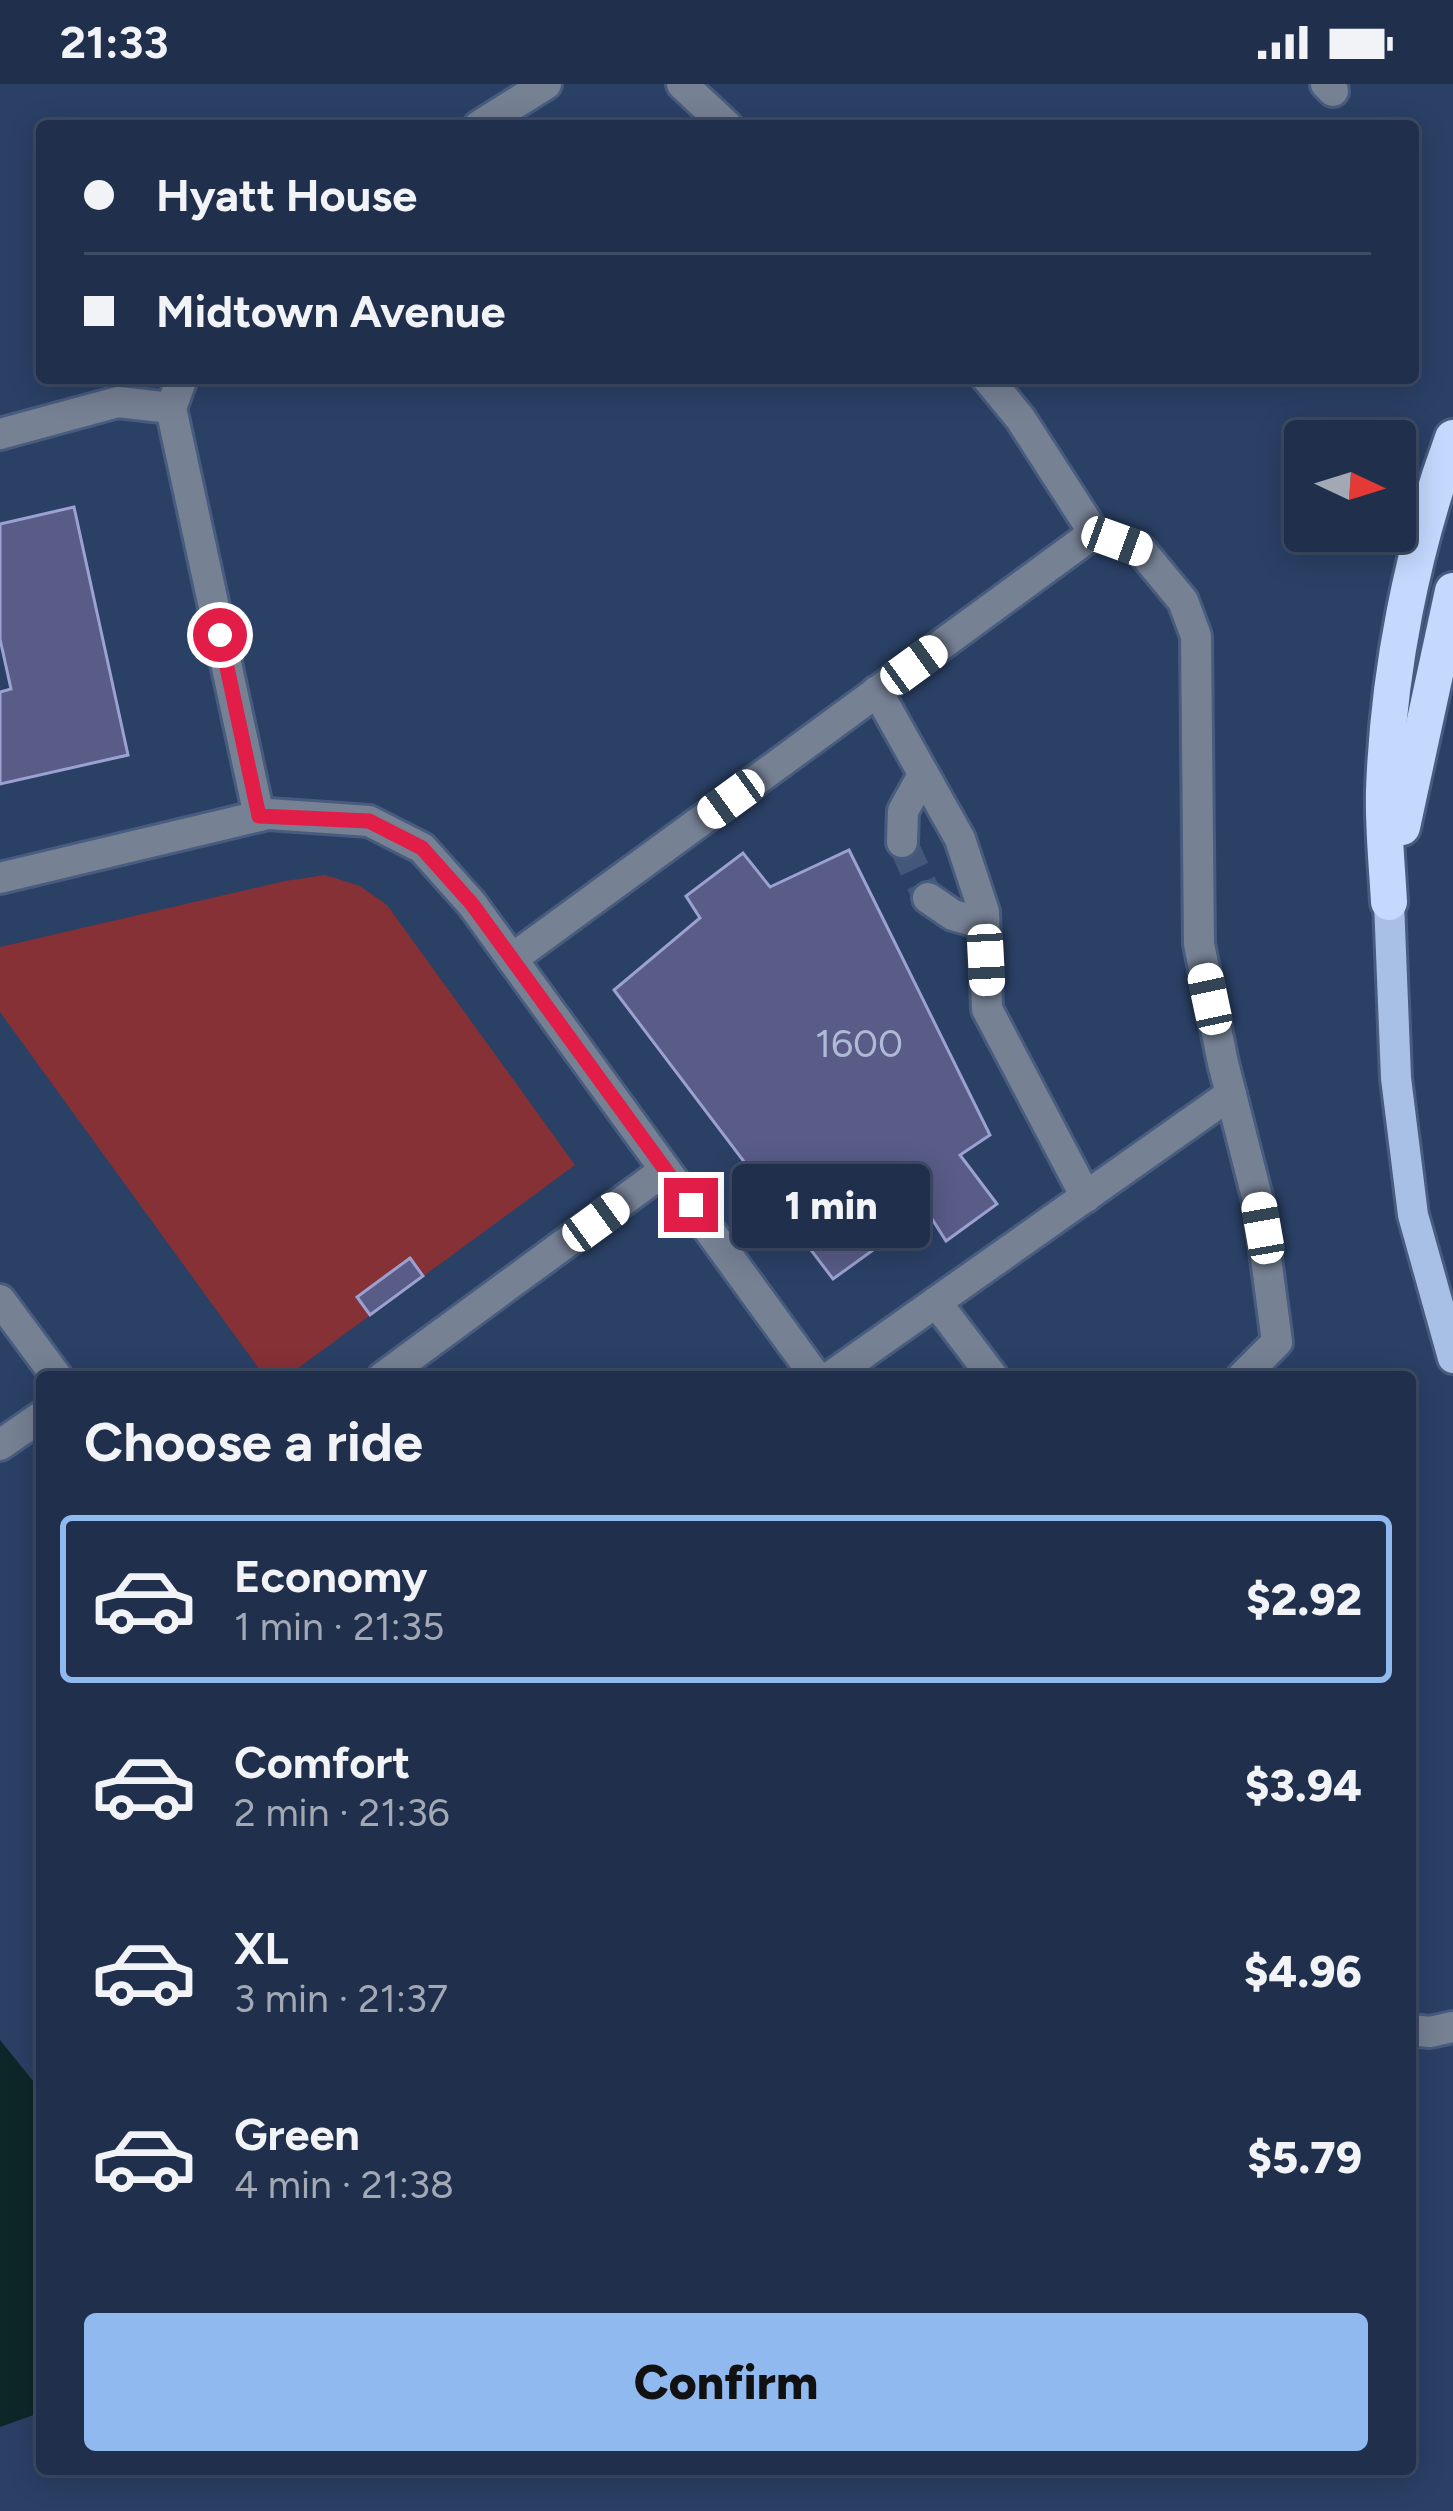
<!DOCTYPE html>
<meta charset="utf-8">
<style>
:root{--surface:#20304c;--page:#283853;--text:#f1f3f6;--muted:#a2a9b5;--line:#3d4b64;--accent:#90b9f0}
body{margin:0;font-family:Figtree,sans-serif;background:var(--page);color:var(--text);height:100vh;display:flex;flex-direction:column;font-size:45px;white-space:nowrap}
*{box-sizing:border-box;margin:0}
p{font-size:39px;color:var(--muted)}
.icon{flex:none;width:66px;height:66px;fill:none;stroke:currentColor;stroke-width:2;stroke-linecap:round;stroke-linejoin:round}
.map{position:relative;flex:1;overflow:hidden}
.details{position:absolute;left:36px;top:1287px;width:1380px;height:1104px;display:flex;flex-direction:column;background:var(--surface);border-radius:12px;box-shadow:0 6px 30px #0003,0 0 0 3px var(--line)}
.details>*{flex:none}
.hud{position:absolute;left:36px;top:36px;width:1383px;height:264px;border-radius:12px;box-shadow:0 6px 30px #0003,0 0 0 3px var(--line);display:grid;align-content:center;height:264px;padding:0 48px;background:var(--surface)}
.needle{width:78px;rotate:94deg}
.fabs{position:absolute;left:1284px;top:336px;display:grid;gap:24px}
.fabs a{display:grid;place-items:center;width:132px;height:132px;border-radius:12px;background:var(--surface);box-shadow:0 6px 30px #0003,0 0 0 3px var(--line);font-size:60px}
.end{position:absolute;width:54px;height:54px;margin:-27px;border:15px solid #e11d48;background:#fff;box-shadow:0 0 0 6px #fff}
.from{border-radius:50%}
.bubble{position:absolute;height:84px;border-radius:12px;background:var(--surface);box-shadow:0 6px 30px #0003,0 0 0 3px var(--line);font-size:39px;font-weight:800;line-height:84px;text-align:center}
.car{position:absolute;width:36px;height:72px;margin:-36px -18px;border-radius:15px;box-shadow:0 0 9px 3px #0007;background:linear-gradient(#fff 24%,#345 0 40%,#fff 0 76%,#345 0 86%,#fff 0)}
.hud b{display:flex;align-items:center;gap:42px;height:114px;font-size:45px}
.hud b+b{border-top:3px solid var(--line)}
.hud i{width:30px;height:30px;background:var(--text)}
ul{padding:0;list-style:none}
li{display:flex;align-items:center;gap:36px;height:168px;margin:0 24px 18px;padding:0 24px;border:6px solid transparent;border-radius:12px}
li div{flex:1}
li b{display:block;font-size:45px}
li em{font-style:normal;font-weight:800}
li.selected{border-color:var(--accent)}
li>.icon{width:108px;height:108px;stroke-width:1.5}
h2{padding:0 48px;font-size:54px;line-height:144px}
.button{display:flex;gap:24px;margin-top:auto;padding:24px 48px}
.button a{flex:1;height:138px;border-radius:12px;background:var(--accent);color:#111;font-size:48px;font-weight:800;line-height:138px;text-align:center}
.status{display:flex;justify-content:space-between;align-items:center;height:84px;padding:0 60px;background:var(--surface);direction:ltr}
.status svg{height:33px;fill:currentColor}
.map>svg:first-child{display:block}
.green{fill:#863136}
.water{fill:#0d2728}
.building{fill:#585c87;stroke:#9ca1d1;stroke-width:3}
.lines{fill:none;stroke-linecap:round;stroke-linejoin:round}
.minor-tunnel{stroke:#42577a;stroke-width:30;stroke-dasharray:30 15;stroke-linecap:butt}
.minor-casing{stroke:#475c7e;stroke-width:36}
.major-casing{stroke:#475c7e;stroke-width:36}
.highway-casing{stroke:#475c7e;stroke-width:42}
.minor{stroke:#768194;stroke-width:30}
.major{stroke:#a9c0e6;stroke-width:30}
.highway{stroke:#c3d9fd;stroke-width:36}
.route{stroke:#e11d48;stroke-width:15}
.labels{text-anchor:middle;stroke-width:9;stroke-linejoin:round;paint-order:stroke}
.number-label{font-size:39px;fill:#aebad6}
</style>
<div class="status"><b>21:33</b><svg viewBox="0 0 49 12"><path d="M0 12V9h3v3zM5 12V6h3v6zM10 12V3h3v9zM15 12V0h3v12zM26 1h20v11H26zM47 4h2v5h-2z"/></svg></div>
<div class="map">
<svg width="1453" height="2427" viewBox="0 0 1453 2427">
<rect width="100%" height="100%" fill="#2a4065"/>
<!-- green -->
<path class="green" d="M325,791L360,802L387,821L575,1081L286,1293H265L0,928V863L285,797Z"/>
<!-- water -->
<path class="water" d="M0,1956L42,2008V2328L0,2343Z"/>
<!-- building -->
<g class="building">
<path d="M74,423L128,671L0,700V608L11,605L0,555V440Z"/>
<path d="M849,766L990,1051L960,1071L997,1120L946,1157L927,1127L833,1195L614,906L700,834L686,812L743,769L770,803Z"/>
<path d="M410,1174L423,1192L370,1231L357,1213Z"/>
</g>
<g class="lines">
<!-- minor-tunnel -->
<path class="minor-tunnel" d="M902,758L928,814"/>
<!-- minor casing -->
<g class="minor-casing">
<g id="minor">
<path d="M682,0L727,42"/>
<path d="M1326,0L1333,7"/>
<path d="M479,42L546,0"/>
<path d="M182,294L171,324L259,732"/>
<path d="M987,294L1020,334L1094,449"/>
<path d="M0,350L118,318L171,324"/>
<path d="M877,607L960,755L984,828L987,925L1086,1113"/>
<path d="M902,758L903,727L923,691"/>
<path d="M0,794L268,730L369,737L422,764L472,820L816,1293"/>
<path d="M928,814L953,831L984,840"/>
<path d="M512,875L1094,449L1140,465L1183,517L1196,552L1199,860L1223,979L1259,1121L1277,1258L1242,1293"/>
<path d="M0,1216L57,1293"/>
<path d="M936,1218L993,1293"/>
<path d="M383,1293L665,1086"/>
<path d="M830,1293L1231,1010"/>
<path d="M0,1361L42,1332"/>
<path d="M1410,1946L1430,1948L1453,1943"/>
</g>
</g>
<!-- major casing -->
<g class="major-casing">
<path id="major" d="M1389,818L1396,994L1413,1131L1453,1274"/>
</g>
<!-- highway casing -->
<g class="highway-casing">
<g id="highway">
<path d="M1402,743L1453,507"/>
<path d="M1389,818C1387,781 1383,744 1384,707C1388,589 1412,465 1453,354"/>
</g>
</g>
<!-- minor -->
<use href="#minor" class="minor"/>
<!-- major -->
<use href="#major" class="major"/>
<!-- highway -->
<use href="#highway" class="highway"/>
</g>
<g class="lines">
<!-- route -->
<path class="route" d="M220,551L259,732L369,737L422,764L472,820L691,1121"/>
</g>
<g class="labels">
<!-- number labels -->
<g class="number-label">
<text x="859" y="973">1600</text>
</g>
</g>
</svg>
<div class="fabs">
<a><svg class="needle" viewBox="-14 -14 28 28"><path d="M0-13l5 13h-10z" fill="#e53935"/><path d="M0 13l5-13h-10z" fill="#a2a9b5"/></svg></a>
</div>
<i class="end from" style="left:220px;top:551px"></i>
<i class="end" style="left:691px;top:1121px"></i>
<div class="bubble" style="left:732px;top:1080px;width:198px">1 min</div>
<i class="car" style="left:1117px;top:457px;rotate:110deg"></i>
<i class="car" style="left:914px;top:581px;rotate:54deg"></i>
<i class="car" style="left:731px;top:715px;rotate:234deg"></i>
<i class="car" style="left:986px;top:876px;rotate:177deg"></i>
<i class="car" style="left:1210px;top:915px;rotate:348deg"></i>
<i class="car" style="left:596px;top:1138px;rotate:54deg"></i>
<i class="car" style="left:1263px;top:1144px;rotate:350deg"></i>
<div class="hud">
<b><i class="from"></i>Hyatt House</b>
<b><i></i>Midtown Avenue</b>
</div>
<section class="details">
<h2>Choose a ride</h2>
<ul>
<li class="selected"><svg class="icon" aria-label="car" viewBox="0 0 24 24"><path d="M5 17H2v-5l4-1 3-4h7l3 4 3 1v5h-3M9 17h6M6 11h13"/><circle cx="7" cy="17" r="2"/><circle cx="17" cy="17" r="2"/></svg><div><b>Economy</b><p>1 min · 21:35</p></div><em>$2.92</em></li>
<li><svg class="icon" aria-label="car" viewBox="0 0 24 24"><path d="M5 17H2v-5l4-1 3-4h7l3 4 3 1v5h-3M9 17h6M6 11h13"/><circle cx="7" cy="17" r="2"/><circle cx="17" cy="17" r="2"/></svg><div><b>Comfort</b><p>2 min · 21:36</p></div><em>$3.94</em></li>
<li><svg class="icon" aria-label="car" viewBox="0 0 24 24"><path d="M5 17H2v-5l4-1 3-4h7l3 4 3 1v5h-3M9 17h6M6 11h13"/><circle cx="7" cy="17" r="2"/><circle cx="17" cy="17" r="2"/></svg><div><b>XL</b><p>3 min · 21:37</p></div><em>$4.96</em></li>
<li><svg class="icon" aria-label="car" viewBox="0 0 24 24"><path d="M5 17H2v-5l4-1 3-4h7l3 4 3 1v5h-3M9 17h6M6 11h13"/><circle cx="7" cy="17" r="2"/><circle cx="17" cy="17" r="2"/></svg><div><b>Green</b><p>4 min · 21:38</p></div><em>$5.79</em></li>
</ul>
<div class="button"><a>Confirm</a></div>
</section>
</div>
